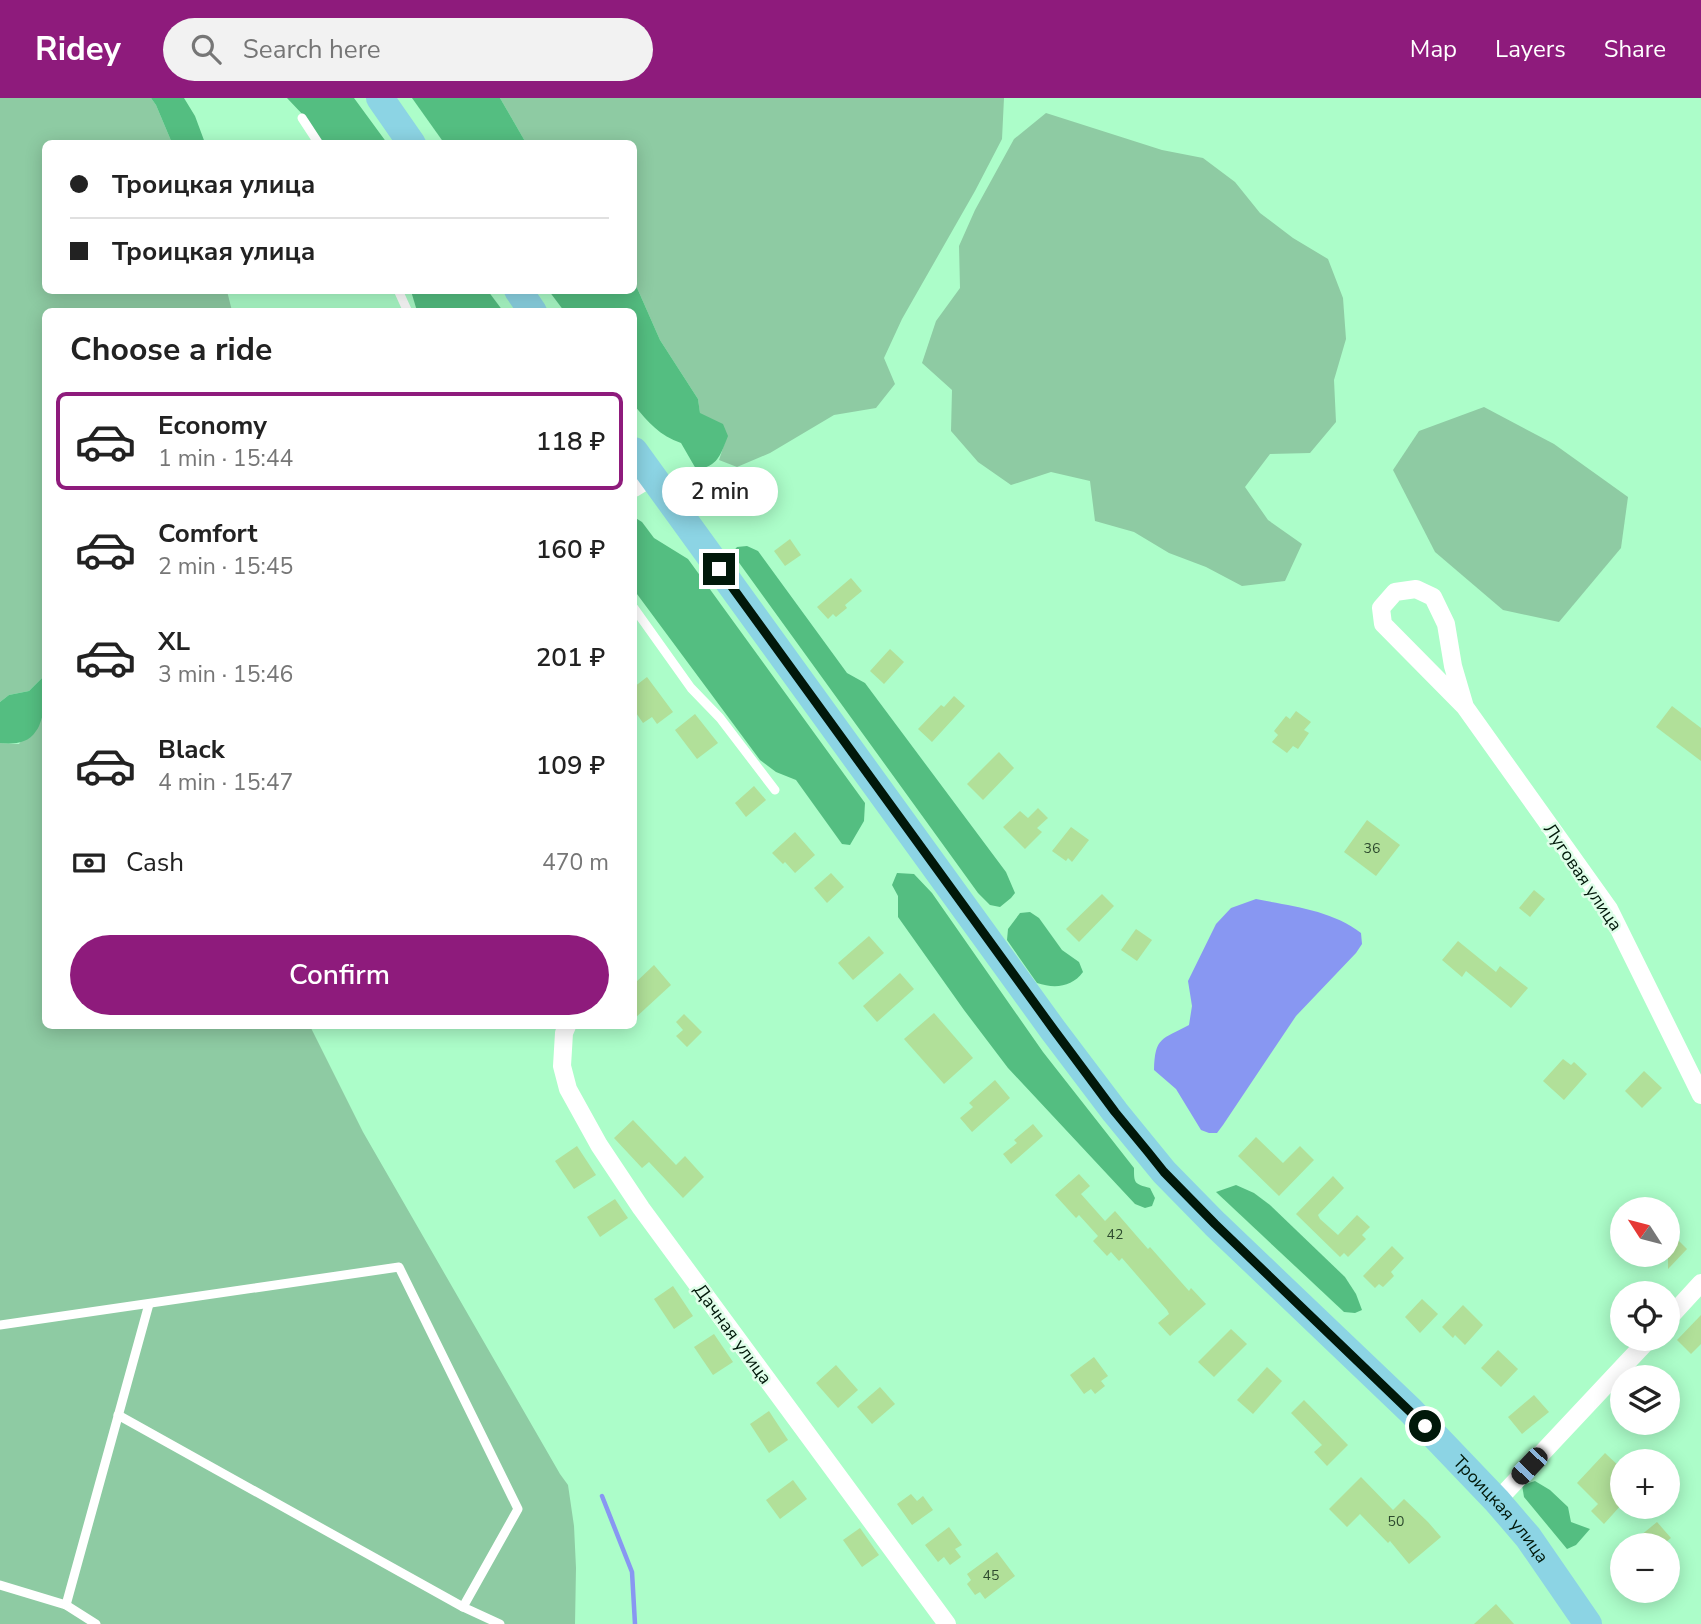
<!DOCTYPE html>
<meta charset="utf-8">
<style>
:root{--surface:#fff;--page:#f2f2f2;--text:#222;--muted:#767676;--line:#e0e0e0;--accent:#8e1b7c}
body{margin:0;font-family:"Nunito Sans",sans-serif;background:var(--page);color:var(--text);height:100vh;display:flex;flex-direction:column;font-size:26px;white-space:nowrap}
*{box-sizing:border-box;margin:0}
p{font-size:23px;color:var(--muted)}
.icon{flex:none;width:38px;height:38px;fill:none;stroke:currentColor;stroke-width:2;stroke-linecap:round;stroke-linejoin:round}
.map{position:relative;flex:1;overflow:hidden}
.side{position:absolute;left:42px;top:210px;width:595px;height:721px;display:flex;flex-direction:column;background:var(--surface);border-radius:10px;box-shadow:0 4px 18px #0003}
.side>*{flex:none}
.banner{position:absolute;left:42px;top:42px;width:595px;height:154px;border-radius:10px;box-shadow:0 4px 18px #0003;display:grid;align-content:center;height:154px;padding:0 28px;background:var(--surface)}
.needle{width:46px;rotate:306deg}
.buttons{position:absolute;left:1610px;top:1099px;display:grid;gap:14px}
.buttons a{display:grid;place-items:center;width:70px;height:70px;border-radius:50%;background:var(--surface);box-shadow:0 4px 18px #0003;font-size:35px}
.end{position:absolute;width:32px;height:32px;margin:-16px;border:9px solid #01180a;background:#fff;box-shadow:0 0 0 4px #fff}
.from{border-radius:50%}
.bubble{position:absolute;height:49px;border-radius:24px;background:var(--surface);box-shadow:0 4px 18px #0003;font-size:23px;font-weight:600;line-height:49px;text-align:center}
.car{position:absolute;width:21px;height:42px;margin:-21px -10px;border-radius:9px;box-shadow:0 0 5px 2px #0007;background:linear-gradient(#222 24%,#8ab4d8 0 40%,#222 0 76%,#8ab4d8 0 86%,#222 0)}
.banner b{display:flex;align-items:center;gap:24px;height:66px;font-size:26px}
.banner b+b{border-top:2px solid var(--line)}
.banner i{width:18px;height:18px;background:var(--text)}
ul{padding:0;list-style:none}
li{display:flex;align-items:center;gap:21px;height:98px;margin:0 14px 10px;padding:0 14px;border:4px solid transparent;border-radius:10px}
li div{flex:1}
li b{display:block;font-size:26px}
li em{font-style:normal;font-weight:600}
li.on{border-color:var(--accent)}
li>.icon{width:63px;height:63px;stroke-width:1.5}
h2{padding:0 28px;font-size:32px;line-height:84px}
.pay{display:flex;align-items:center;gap:18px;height:77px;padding:0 28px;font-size:26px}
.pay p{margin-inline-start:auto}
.primary-button{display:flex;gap:14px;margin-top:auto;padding:14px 28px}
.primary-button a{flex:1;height:80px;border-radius:42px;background:var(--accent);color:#fff;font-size:28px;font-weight:600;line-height:80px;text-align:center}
header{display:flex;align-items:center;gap:42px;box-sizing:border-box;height:98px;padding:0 35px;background:var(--accent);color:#fff}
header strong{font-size:33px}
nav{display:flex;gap:38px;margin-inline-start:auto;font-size:24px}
.search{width:490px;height:63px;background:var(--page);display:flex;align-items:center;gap:18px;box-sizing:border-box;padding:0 24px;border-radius:38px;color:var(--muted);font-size:26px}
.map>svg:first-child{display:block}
.green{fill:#8ecba3}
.forest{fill:#54be81}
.water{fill:#8897f2}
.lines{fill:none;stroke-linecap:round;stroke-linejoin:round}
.stream{stroke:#8897f2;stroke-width:4.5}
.building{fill:#b1e099}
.lane{stroke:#fff;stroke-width:9}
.street{stroke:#fff;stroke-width:18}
.primary{stroke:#8cd4e4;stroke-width:28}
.route{stroke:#01180a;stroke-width:9}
.labels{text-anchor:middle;stroke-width:5;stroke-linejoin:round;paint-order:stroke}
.number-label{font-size:14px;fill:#2d4a2e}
.street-label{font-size:18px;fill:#01180a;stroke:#dffee9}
</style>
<header>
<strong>Ridey</strong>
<div class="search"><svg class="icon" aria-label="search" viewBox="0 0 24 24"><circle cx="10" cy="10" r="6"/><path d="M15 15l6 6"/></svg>Search here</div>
<nav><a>Map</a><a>Layers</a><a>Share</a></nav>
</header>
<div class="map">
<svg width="1701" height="1526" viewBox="0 0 1701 1526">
<rect width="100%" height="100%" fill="#acfdc9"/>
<!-- green -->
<g class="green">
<path d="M0,0H151L156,7L172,45L46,46V192L227,193L232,213L46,214L45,577L29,593L9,597L0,604Z"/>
<path d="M500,0H1004L1002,41L975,93L902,221L884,260L895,286L876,310L834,317L770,355L737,369L719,362L727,338L700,316L698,301L660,242L634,183V46L526,45Z"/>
<path d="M1046,15L1162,52L1203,60L1235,84L1260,115L1293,140L1328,161L1343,200L1346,241L1334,282L1336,324L1310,355L1270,356L1245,389L1268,422L1302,446L1285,483L1242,488L1206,469L1169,455L1134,434L1095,423L1090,383L1051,374L1011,387L978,364L951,333L952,292L922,265L936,223L960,190L959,148L975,112L1014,41Z"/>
<path d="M1484,309L1554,346L1628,399L1621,450L1559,524L1503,512L1435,454L1393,372L1419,333Z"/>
<path d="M45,612L46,928H310L363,1034L560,1376L568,1387L574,1428L576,1470L575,1526H0V645L19,646Z"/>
</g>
<!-- forest -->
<g class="forest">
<path d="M151,0H184L195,18L205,45H172L156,7Z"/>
<path d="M287,0H354L387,45H322L305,19Z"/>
<path d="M412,0H500L526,45H444Z"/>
<path d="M634,183L660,242L698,301L700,315L723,326L728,338C721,355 718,370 696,371L681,345C660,338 648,324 634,307V214L564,213L549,193L634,192Z"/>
<path d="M411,193H488L503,213H417Z"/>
<path d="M634,419L642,424L654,440L688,461L865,705L864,723L850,747L842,746L796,682L776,674L760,662L634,492Z"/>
<path d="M747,448L758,453L847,575L865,585L1006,774L1015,795L1011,800L1000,809L990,807L978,795L732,455L737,449Z"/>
<path d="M45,577V612C41,619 41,627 36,633C28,646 13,646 0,645V604L9,597L29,593Z"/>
<path d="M897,775L914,776L932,795L1043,954L1134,1070C1134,1085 1134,1086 1150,1090L1155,1100L1152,1108L1145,1110L1135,1106L1008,970L964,912L898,819V798L892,787Z"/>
<path d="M1030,814L1039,820L1062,852L1079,864L1083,874C1072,889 1055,891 1037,885L1007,842L1008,831L1020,815Z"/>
<path d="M1236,1087L1254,1095L1270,1107L1345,1179L1356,1196L1362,1212L1355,1215L1344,1214L1216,1094Z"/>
<path d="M1535,1383L1550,1392L1568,1409L1571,1424L1590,1431L1576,1447L1567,1451L1524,1399L1522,1387Z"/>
</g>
<!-- water -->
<path class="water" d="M1256,801C1291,808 1332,812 1361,835L1362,846L1356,855L1296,918L1223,1027L1217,1035H1209L1201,1032L1176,991L1154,972C1155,938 1162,942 1189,927L1192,908L1188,883L1216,826L1231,810Z"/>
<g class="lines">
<!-- stream -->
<path class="stream" d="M602,1398L632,1474L635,1526"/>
</g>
<!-- building -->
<g class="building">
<path d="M790,441L801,457L785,468L774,453Z"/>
<path d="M851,480L862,493L845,507L847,510L836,519L833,516L828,521L817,509Z"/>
<path d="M890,551L904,564L884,586L870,573Z"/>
<path d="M647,579L673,614L657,626L652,619L643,625L634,612V589Z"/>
<path d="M954,598L965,608L932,644L918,631L941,607L944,609Z"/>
<path d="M1672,608L1701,630V663L1656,629Z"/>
<path d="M1296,613L1311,624L1304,632L1309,635L1298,651L1293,648L1287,655L1272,644L1278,637L1274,633L1286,618L1290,621Z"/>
<path d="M695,616L718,645L697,661L675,632Z"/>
<path d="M999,654L1014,670L983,702L967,686Z"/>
<path d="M754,688L766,702L746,719L735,705Z"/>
<path d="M1038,710L1048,720L1037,730L1042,734L1025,751L1003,729L1020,713L1028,720Z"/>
<path d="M1367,722L1400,747L1376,778L1344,754Z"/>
<path d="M1071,729L1089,742L1072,764L1068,760L1066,763L1052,753Z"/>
<path d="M795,734L815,757L795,775L785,764L783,766L772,755Z"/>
<path d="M831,775L844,789L827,805L814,790Z"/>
<path d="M1534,792L1545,801L1530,819L1519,810Z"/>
<path d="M1102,796L1114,808L1079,844L1066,831Z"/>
<path d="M1136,831L1152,842L1137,863L1121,852Z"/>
<path d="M869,838L884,855L853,882L838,865Z"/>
<path d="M1458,843L1496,874L1500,868L1528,890L1511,910L1466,873L1462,879L1442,862Z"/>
<path d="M654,867L671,887L634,921V886Z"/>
<path d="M900,875L914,891L877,924L863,908Z"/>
<path d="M934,915L973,960L944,986L904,941Z"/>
<path d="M684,916L702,934L687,949L676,938L683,932L676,924Z"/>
<path d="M1563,961L1571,967L1574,964L1587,976L1564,1002L1543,983Z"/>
<path d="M1644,973L1662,990L1642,1010L1625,993Z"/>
<path d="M995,982L1010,1000L972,1034L960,1020L973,1009L969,1005Z"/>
<path d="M633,1022L676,1067L685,1058L704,1079L683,1100L649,1064L642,1070L614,1040Z"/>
<path d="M1033,1026L1043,1038L1011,1066L1003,1056L1017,1045L1014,1042Z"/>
<path d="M1256,1039L1283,1065L1300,1048L1314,1062L1279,1098L1238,1058Z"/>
<path d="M577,1048L596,1077L574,1091L555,1063Z"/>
<path d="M1079,1076L1090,1088L1081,1096L1105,1123L1115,1113L1148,1151L1150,1149L1189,1193L1191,1190L1206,1206L1170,1238L1158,1225L1169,1216L1167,1212L1122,1160L1119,1163L1111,1154L1107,1158L1093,1143L1098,1138L1079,1117L1076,1120L1055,1097Z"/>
<path d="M1333,1078L1344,1090L1318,1117L1320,1121L1338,1137L1357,1117L1370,1129L1362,1137L1366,1141L1348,1159L1344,1155L1340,1159L1296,1116Z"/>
<path d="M615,1101L628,1120L600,1139L587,1119Z"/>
<path d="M1668,1132L1687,1151L1668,1171Z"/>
<path d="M1392,1148L1404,1160L1391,1174L1394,1178L1383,1189L1379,1186L1375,1190L1363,1178Z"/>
<path d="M673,1188L693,1218L674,1231L654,1201Z"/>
<path d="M1422,1201L1438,1216L1420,1235L1405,1219Z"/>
<path d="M1463,1207L1483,1227L1465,1247L1455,1237L1453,1240L1442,1229Z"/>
<path d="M1701,1217V1246L1691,1256L1677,1242Z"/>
<path d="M1231,1231L1247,1246L1214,1279L1198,1264Z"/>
<path d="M714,1236L733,1264L713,1277L694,1249Z"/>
<path d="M1498,1252L1518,1271L1501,1289L1481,1270Z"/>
<path d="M1094,1259L1108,1278L1101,1283L1105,1288L1095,1296L1091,1291L1084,1296L1070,1277Z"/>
<path d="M836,1267L858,1292L838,1310L816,1285Z"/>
<path d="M1267,1269L1282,1283L1253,1316L1237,1302Z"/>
<path d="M880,1289L895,1306L872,1326L857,1309Z"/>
<path d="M1534,1297L1549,1314L1522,1336L1508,1319Z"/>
<path d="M1304,1302L1348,1347L1327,1368L1314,1354L1322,1347L1291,1315Z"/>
<path d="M769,1313L788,1342L769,1355L750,1326Z"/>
<path d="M1605,1355L1622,1371V1406L1604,1426L1591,1413L1598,1406L1577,1385Z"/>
<path d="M1361,1379L1393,1412L1404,1401L1428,1424L1441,1439L1409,1466L1390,1443L1388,1445L1360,1416L1347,1429L1329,1411Z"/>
<path d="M793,1382L807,1401L780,1421L766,1402Z"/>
<path d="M911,1396L917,1403L923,1398L933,1412L912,1427L897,1406Z"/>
<path d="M1657,1424L1671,1440L1662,1447H1629Z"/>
<path d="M949,1429L962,1447L955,1451L961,1459L950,1467L944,1459L938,1464L925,1447Z"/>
<path d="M860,1430L879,1457L862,1469L843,1442Z"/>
<path d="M997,1454L1015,1478L985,1501L980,1494L975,1497L967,1486L971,1482L967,1476Z"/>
<path d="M1496,1506L1514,1526H1474Z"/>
</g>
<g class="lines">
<!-- lane -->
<g class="lane">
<path d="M302,20L319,46"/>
<path d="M398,192L408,214"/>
<path d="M634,510L691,590L720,620L775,692"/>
<path d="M0,1227L399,1169L518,1411L463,1509L500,1526"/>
<path d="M118,1317L463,1509"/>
<path d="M0,1487L66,1507L96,1526"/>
<path d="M66,1507L149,1206"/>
</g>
<!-- street -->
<g class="street">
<path d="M634,390L652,379"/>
<path d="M1465,609L1453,568L1446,526L1433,499L1416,491L1395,494L1381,510L1383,526L1465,609L1609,811L1701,997"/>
<path d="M567,928L564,935L562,968L568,991L599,1047L641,1110L947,1526"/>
<path d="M1668,1221L1701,1185"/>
<path d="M1497,1403L1649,1241"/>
</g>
<!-- primary -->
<g class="primary">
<path d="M380,0L412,46"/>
<path d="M518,192L533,214"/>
<path id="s1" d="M634,353L1053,932L1115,1014L1164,1074L1215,1126L1411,1313L1497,1403L1528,1439L1588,1526"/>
</g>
</g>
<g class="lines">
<!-- route -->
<path class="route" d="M719,471L1054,932L1115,1014L1148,1054L1164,1074L1215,1126L1425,1328"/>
</g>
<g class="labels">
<!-- number labels -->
<g class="number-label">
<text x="1372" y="755">36</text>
<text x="1115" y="1141">42</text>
<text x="1396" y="1428">50</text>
<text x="991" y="1482">45</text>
</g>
<!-- street labels -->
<g class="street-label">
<text transform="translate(1583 779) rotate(56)" y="6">Луговая улица</text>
<text transform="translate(733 1236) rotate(54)" y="6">Дачная улица</text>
<text dy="6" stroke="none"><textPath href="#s1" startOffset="1372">Троицкая улица</textPath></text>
</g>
</g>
</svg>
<div class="buttons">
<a><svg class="needle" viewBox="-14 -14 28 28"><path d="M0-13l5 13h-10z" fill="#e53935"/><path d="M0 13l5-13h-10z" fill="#767676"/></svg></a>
<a><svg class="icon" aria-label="locate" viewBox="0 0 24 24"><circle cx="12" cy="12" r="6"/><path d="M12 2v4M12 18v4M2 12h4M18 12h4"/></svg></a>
<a><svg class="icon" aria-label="layers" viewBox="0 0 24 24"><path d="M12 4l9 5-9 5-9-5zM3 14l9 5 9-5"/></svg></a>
<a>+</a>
<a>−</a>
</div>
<i class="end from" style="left:1425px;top:1328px"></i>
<i class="end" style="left:719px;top:471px"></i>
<div class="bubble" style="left:662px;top:369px;width:116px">2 min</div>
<i class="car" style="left:1529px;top:1368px;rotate:223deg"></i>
<div class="banner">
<b><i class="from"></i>Троицкая улица</b>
<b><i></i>Троицкая улица</b>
</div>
<section class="side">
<h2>Choose a ride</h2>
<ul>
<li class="on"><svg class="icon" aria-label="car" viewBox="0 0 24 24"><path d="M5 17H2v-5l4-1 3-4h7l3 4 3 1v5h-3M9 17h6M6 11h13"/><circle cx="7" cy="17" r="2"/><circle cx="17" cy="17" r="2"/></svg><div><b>Economy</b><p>1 min · 15:44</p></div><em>118 ₽</em></li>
<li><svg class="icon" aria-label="car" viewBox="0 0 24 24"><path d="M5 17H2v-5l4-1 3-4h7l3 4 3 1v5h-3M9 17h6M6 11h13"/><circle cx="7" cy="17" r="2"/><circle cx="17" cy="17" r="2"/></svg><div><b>Comfort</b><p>2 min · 15:45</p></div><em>160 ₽</em></li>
<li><svg class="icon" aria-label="car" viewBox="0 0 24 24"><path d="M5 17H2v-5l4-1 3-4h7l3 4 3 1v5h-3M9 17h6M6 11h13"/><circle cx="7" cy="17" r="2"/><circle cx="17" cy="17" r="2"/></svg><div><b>XL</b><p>3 min · 15:46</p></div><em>201 ₽</em></li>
<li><svg class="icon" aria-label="car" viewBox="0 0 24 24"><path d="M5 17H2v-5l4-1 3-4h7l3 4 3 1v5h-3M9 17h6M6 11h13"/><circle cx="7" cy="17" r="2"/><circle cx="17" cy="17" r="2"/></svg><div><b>Black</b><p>4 min · 15:47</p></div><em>109 ₽</em></li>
</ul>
<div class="pay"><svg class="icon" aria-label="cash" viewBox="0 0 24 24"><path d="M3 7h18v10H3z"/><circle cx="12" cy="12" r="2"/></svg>Cash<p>470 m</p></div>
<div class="primary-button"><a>Confirm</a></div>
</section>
</div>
